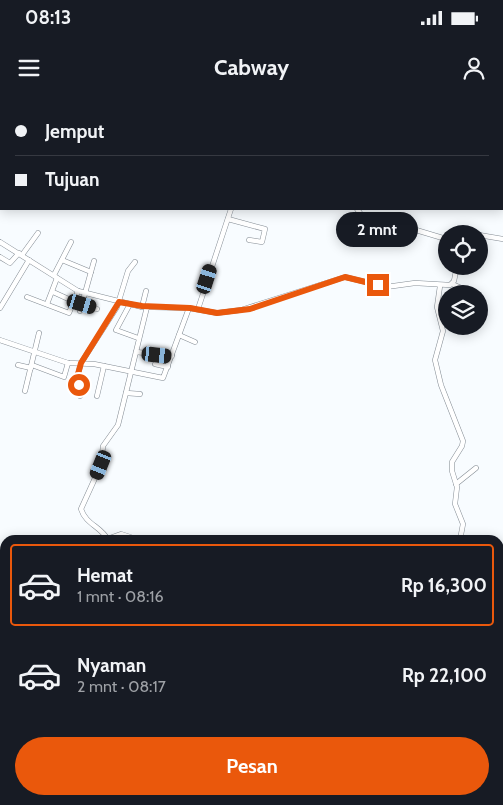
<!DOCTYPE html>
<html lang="id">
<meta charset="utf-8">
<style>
:root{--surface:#171b24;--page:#242831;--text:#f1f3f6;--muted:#9ea1a6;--line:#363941;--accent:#ea580c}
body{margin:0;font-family:Cabin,sans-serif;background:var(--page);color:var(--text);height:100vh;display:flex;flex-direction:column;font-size:19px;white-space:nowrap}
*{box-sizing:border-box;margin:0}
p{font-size:16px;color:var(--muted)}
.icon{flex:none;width:28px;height:28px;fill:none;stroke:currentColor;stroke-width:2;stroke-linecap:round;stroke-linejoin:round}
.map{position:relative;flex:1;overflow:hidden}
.details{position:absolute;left:0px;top:435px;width:504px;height:270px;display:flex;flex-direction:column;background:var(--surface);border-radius:15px 15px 0 0;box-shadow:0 2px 12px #0003}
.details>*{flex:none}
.hud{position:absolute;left:0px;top:0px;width:504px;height:110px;box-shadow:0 2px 12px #0003;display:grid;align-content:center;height:110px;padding:0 15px;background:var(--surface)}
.fabs{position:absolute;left:438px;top:125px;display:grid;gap:10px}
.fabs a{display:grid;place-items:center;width:50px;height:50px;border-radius:50%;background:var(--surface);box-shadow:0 2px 12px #0003;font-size:25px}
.end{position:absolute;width:22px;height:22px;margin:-11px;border:6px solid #ea580c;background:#fff;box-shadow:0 0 0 2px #fff}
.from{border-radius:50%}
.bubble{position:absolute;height:35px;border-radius:18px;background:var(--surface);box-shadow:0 2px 12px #0003;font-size:16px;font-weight:700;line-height:35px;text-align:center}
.car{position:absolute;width:15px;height:30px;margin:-15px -8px;border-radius:6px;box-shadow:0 0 4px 1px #0007;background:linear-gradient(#222 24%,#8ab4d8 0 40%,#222 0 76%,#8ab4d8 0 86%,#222 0)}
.hud b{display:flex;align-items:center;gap:18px;height:48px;font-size:19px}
.hud b+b{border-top:1px solid var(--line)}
.hud i{width:12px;height:12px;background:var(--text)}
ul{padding:9px 0 0;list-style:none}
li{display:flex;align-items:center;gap:15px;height:82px;margin:0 10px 8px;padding:0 5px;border:2px solid transparent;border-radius:5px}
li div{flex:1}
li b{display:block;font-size:19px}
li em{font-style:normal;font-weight:700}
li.current{border-color:var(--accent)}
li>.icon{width:45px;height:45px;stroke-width:1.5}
.primary-button{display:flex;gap:10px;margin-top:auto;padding:10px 15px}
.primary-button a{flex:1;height:58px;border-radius:30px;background:var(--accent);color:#fff;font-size:20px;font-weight:700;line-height:58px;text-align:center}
.status{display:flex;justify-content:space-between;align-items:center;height:35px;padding:0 25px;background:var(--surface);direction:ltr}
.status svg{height:14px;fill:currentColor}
header{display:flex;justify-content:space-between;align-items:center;height:65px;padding:0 15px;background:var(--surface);font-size:22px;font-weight:700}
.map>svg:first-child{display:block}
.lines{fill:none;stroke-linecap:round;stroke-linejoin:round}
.river{stroke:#98cbdd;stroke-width:5.5}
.minor-casing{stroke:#848c94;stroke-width:5.5}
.major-casing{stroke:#578ca7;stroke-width:6}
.minor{stroke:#fff;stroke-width:4.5}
.major{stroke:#a6d5ed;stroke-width:5}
.route{stroke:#ea580c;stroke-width:6}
</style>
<div class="status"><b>08:13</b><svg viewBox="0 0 49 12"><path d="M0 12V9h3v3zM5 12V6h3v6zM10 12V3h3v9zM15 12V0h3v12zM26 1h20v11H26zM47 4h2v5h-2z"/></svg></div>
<header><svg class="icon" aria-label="menu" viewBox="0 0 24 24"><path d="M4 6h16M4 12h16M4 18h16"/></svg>Cabway<svg class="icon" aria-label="person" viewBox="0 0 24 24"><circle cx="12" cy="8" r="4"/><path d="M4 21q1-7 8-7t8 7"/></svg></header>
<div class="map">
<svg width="503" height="705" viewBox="0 0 503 705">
<rect width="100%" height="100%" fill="#f8fcff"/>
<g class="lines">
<!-- river -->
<g class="river">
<path d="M201,1L203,0"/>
<path d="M0,45L1,44"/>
</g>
<!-- minor casing -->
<g class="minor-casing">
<g id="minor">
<path d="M172,1V0"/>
<path d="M0,10H1"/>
<path d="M357,109C370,130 395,125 416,130C426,133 436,136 446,139"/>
<path d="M228,119L265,129L262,142L249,140"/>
<path d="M479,135L503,139"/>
<path d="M0,142L78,191L142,207L189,208L217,213L241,210L345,177L386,187L415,183L450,185L454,181L457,166"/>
<path d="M22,155L38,133"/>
<path d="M0,157L10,163L19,153"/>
<path d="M62,160L91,172"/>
<path d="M54,175L71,142"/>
<path d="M452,184L466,190"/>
<path d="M440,186L437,207L443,231L435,260L441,285L463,341L462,346L452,362V371L457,387L455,404L463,424L460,440"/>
<path d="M53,192L75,202L97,209"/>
<path d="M27,197L69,213L78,191"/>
<path d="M47,204L57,178"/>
<path d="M130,204L116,230L138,238"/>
<path d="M142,207L146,191"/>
<path d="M0,208L29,160"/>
<path d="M198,209L231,109"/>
<path d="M80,211L94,161"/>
<path d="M179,235L195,242"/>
<path d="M0,240L68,263L94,264L163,278L189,208"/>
<path d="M136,252L172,256"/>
<path d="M155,264L168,267"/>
<path d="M18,265L31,268"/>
<path d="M32,265L64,277L68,263"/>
<path d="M25,291L39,233"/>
<path d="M126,293L140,294"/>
<path d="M80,296L78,274L81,263L117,207L128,171L135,162"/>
<path d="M97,296L104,266"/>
<path d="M456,384L476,368"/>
<path d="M107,439L121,434L139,440"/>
<path d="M108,440C101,426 86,425 81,409L101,365L103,346L118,325L147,207"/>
<path d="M499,624L503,627"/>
<path d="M0,670L5,675"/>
<path d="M0,691L5,685"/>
<path d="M0,701L4,705"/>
<path d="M57,705L58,700"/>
<path d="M105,705L107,700"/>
<path d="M253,705L254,700"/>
</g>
</g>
<!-- major casing -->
<g class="major-casing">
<g id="major">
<path d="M91,0L103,1"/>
<path d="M155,1L156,0"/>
</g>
</g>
<!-- minor -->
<use href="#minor" class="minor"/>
<!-- major -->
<use href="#major" class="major"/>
</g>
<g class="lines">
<!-- route -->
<path class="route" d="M79,285L78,274L81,263L119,202L142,206L190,208L217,213L250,209L345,177L378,185"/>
</g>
</svg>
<div class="fabs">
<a><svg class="icon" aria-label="locate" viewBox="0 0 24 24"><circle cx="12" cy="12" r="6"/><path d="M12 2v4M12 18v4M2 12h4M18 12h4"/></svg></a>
<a><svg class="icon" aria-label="layers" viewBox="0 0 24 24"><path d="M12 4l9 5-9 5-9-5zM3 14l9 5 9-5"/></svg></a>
</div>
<i class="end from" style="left:79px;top:285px"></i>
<i class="end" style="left:378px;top:185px"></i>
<div class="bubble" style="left:336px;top:112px;width:82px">2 mnt</div>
<i class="car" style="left:207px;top:179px;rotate:18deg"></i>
<i class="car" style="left:82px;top:204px;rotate:107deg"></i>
<i class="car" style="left:157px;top:255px;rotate:96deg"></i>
<i class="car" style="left:101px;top:365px;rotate:202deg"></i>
<div class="hud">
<b><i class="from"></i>Jemput</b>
<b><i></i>Tujuan</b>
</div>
<section class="details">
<ul>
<li class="current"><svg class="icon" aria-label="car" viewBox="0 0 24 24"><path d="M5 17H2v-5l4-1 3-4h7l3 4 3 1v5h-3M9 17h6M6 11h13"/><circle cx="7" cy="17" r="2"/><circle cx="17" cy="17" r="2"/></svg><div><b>Hemat</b><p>1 mnt · 08:16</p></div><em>Rp 16,300</em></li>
<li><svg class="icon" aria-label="car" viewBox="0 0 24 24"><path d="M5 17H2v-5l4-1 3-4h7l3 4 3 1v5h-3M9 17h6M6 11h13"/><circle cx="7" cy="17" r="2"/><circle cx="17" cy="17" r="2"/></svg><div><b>Nyaman</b><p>2 mnt · 08:17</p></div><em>Rp 22,100</em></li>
</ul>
<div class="primary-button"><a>Pesan</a></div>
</section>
</div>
